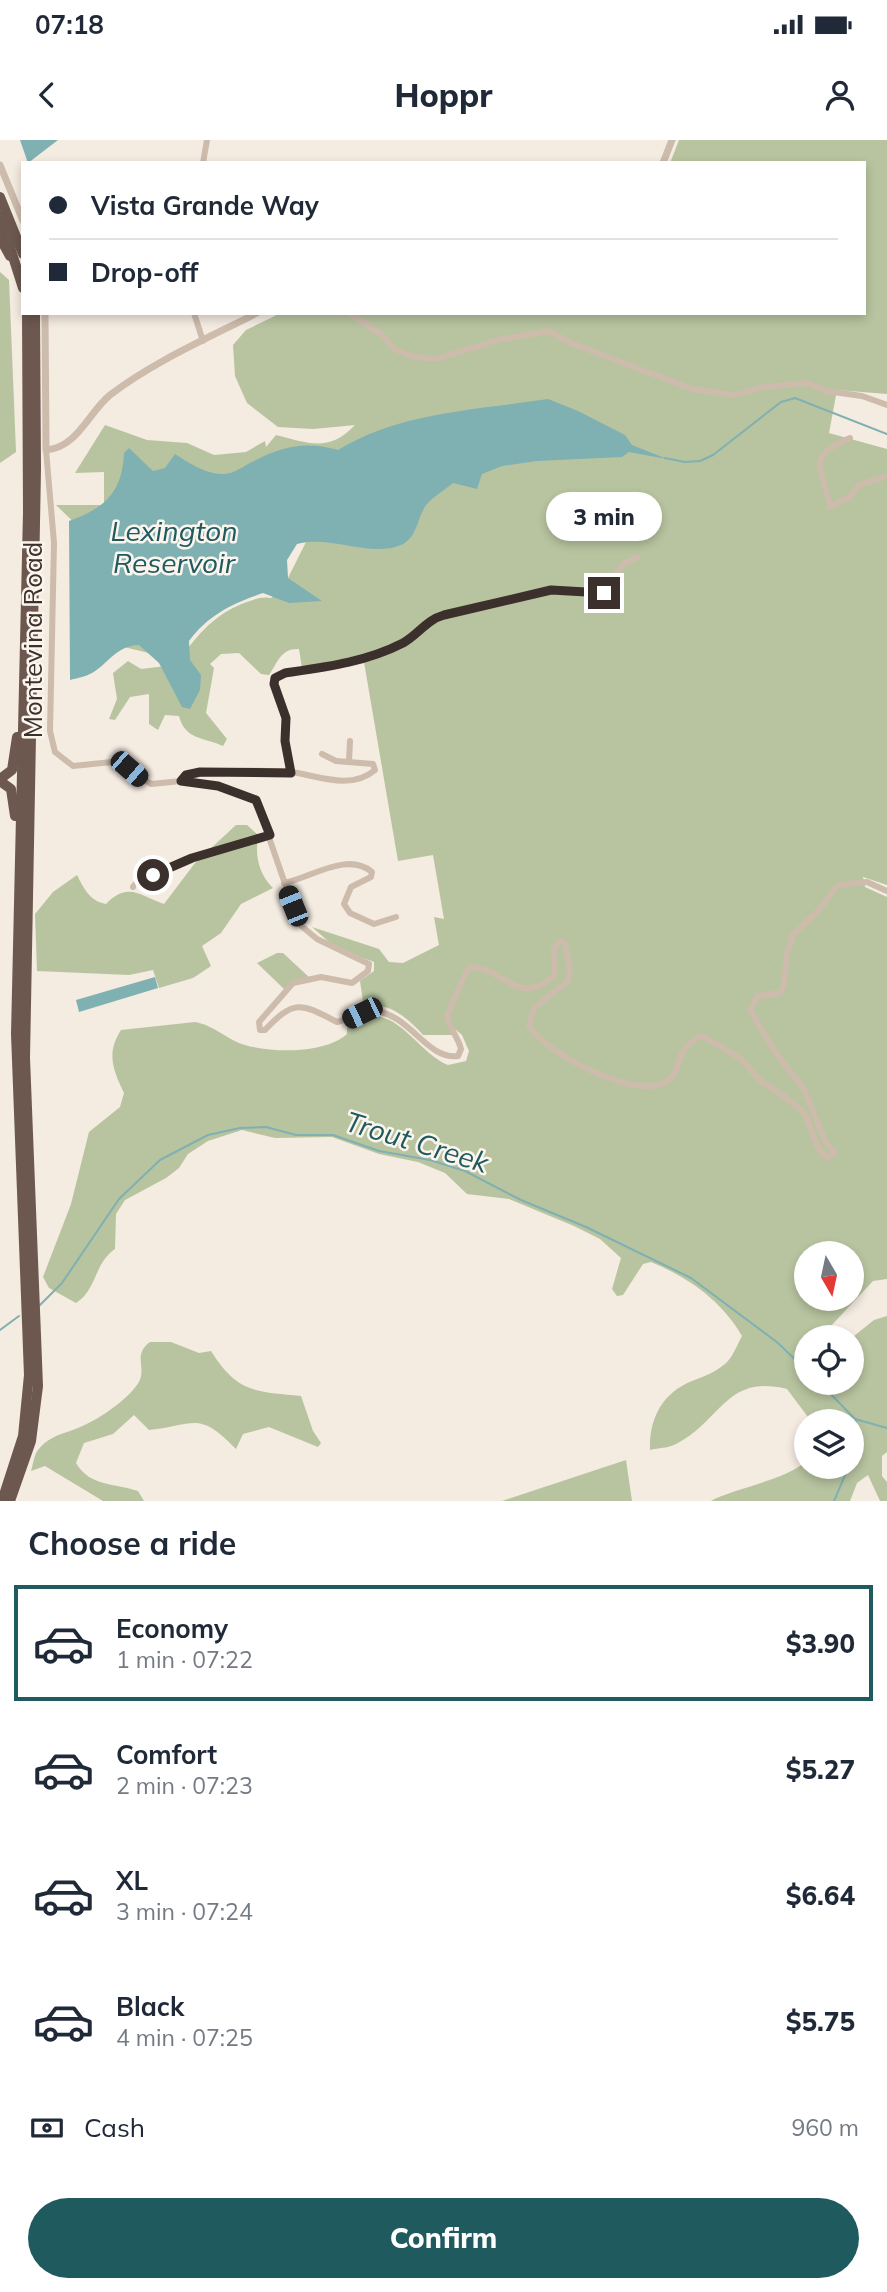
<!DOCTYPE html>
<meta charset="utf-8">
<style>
:root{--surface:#fff;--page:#f2f2f3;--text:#1f2937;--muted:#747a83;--line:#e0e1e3;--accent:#1f5a5e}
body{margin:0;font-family:Mulish,sans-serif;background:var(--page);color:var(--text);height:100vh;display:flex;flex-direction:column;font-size:26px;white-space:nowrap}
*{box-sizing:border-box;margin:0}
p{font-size:23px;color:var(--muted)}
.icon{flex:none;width:38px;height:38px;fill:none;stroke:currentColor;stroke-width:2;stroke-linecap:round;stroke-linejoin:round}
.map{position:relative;height:1361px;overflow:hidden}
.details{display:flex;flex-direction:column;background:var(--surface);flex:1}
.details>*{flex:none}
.top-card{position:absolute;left:21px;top:21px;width:845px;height:154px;border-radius:0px;box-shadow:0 4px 10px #0003;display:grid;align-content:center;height:154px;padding:0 28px;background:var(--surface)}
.needle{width:46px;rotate:171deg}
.tools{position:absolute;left:794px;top:1101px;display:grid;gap:14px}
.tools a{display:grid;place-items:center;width:70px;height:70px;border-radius:50%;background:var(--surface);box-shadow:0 4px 10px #0003;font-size:35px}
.end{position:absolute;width:32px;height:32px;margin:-16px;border:9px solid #3b302b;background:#fff;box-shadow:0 0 0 4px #fff}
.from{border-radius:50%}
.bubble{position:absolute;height:49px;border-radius:24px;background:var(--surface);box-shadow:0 4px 10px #0003;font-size:23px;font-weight:800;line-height:49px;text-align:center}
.car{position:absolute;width:21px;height:42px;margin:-21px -10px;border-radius:9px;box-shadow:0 0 5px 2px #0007;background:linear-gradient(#222 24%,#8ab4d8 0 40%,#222 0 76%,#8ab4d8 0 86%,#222 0)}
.top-card b{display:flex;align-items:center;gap:24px;height:66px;font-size:26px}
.top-card b+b{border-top:2px solid var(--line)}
.top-card i{width:18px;height:18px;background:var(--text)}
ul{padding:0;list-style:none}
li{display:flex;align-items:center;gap:21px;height:116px;margin:0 14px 10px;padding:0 14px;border:4px solid transparent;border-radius:0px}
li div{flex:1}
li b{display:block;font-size:26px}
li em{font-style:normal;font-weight:800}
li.selected{border-color:var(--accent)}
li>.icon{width:63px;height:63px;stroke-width:1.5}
h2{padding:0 28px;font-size:32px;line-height:84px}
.pay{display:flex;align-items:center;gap:18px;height:77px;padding:0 28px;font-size:26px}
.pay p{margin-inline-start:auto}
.cta{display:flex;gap:14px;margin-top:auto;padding:14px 28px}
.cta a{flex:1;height:80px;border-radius:42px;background:var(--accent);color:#fff;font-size:28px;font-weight:800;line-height:80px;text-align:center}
.status{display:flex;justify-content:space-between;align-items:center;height:49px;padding:0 35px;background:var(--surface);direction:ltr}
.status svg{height:19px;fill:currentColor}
header{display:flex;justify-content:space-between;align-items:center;height:91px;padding:0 28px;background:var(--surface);font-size:32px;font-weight:800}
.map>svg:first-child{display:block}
.green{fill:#b8c4a0;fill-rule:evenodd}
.water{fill:#7fb0b2}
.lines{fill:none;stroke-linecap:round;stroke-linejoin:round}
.stream{stroke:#7fb0b2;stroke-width:2}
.minor{stroke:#cdbbac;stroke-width:6}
.tertiary{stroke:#cdbbac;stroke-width:7}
.trunk{stroke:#6c584f;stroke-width:10}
.route{stroke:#3b302b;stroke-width:9}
.labels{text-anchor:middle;stroke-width:5;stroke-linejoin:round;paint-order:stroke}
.street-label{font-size:26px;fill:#3b302b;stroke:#fbf5ee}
.water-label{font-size:28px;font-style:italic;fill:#1f5a5e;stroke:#fbf5ee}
</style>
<div class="status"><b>07:18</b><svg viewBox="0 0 49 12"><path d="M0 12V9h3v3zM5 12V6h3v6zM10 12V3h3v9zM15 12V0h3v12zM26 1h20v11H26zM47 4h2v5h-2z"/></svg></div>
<header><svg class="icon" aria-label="back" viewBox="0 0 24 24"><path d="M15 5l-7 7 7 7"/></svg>Hoppr<svg class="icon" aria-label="person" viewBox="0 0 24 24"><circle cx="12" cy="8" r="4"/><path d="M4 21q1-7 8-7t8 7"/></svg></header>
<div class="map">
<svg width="887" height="1361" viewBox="0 0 887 1361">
<rect width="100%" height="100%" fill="#f4ebe1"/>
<!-- green -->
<g class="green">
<path d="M679,0H887V254L837,250L829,293L887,309V745L863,737L865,747L887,757V1139L873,1141L830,1187L847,1196H854L874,1180L887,1176V1312L882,1316V1336L887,1342V1361H880L868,1335L857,1343L850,1361H711C733,1348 797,1338 807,1318V1326H852V1281H811L787,1249C725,1234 722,1281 676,1304C669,1308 658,1308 650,1310C649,1279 662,1253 692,1241C705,1236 714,1233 725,1224C733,1217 737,1205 742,1196C722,1161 688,1137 651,1122L643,1124L623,1155L617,1156L612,1149L621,1118L600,1099L574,1086L509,1059L467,1054L445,1033L418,1022L379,1014L332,997L275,998L242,990L208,1001L188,1014L179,1028L166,1038L125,1060L116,1074L115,1109C94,1123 97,1150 76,1163L49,1148L43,1137L71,1064L89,992L120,967L124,953C113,930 106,913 121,890L195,882C214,885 227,900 245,905C272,913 325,914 347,894V885C354,882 365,876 373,876C402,876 421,914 448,925L466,921L469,911L462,895L455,889V895H423C409,879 387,859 364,868L360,841L374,831V822L336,808L312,787L379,809L389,822L403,823L439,805L434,777L444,779L433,715L398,721L364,522L302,528L299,509C281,508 278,522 269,535L261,534L239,513L221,514L210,524L214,528L206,573L227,599L223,606C204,597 185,600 179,576L165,575L158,590L149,584V554L130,557L115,580L109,579L117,559L113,533L128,521L141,529L174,525C197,498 209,477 244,463C253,460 261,456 271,458L284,446L311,392L337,369L186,489L169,518L124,507L155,461L56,365H104V332L75,333L105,285L147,300L187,303L214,315L246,312L265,301L266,307L276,295C308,303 329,313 355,285L313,289L278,287L247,263L235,236L233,205L246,190L281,173H864V23H670ZM807,1113H852V1158H807ZM807,1197H852V1242H807Z"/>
<path d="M0,132L9,140L16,312L0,323Z"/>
<path d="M236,685H247L258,695C255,715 258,733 273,748L241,764L221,793L202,806L211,826L193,838L159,848L153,830L129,835L37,831L35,774L53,752L77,735C84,749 90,761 106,764C128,741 140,756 164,764L195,723Z"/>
<path d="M277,813H283L311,839L284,849L257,823Z"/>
<path d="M150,1202H171L199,1213L211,1211C238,1254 256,1251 301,1256L313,1291L321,1303L318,1307L269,1287L243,1294L236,1309C198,1270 196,1285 149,1290L134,1275L113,1294L84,1303L76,1323C90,1347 115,1343 138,1351L144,1361H103L45,1326L31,1331C33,1325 34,1315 38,1310C46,1299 58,1295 70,1291C92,1284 123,1264 137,1245C149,1229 131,1216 150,1202Z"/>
<path d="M626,1320L632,1361H502Z"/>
</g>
<!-- water -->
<g class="water">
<path d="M20,0H58L28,23Z"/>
<path d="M548,259L578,271L625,295L632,305L667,319L629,312L622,317L537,321L502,326L482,334L477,349L453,343C445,350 434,356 427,364C417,376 418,398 401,405C368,418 332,395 297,404L287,420L288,438L322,461L289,463L263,453C233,463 208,475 189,501L190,520L201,535L200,550L190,569L182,567L159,523L139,505C116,506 110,522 92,533C85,537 77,538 70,540L69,381C105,368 122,353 124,313L129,308L153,331L165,328L175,314C189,323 211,338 230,333C238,331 247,324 254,321C283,306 306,301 338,310C400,272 477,270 548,259Z"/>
<path d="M155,837L158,848L79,872L76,860Z"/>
</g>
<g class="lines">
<!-- stream -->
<g class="stream">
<path d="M665,318L685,322L700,321L713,315L781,262L795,258L887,294"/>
<path d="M40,1165L62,1143L119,1059L160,1020L208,995L240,988L266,987L296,995H333L379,1011L430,1020L465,1031L521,1060L586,1087L691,1138L778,1203L807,1231"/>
<path d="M0,1190L19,1176"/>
<path d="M819,1242L855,1279L887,1288"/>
<path d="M852,1318L859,1294L855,1279"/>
<path d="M834,1361L849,1326"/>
</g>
<!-- minor -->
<g class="minor">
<path d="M203,23L207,0"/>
<path d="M194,173L203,201"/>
<path d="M349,173L381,194L394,209L414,217L436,219L498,200L549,191L571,203L692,249L734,255L764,247L807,243L826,251L862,256L887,265"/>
<path d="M46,310L54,403L50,591L55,612L73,626L112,622L129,629L151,644L181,641L218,646L256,660L299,784L317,799L369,824L368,831L352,843L321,837L293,843L259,882L260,890H265C295,858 302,864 337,882C349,880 360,871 373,871C410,873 426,920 458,916L461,909C458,897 450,889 447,877C451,867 464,833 470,827C503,827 519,869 555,835L554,807L560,801L565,803L570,830L568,841L534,868L529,886C547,914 637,962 667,941C684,929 673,908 702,896L740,918L761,941L792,962L805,974L818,1008L827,1018L835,1013L825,1001L804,949L777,915L750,870L758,856L780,853L784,846L787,813L793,795L817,772L838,745L867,742L887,751"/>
<path d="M830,366C823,328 803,318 850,298"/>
<path d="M830,367L851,356L859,345L887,336"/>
<path d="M349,621L350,601"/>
<path d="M291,633L285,601L286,578L274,544L275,538L285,533C326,527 368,523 405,502C420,493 426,480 445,476L551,450L604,453L623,424L638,417"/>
<path d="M181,641C193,628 278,630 298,633C323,638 353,649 375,630L373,624L336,621L322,614"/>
<path d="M284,743C311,738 347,711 372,732L371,737L351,747L344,764L350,773L374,784L396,777"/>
<path d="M133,747C136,734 250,700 270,695"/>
</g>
<!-- tertiary -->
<g class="tertiary">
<path d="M663,23L672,0"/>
<path d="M0,25L23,81"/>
<path d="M45,173L46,310C77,308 88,273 110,255C153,222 208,198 257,173"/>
</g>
<!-- trunk -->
<g class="trunk">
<path d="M0,57L23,114"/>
<path d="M0,76L23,148"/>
<path d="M0,98L10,116"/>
<path d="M0,639L12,630L17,597"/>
<path d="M0,641L11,649L15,676"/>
<path d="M2,1361L23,1296L29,1235L16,894L28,372L27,173"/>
<path d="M10,1361L31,1301L38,1246L25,918L36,329L35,173"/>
</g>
</g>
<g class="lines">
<!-- route -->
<path class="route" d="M153,735L192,718L270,695L256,660L218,646L181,641L186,635L200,632L291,633L285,601L286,578L274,544L275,538L285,533C326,527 366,522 403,503C419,494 426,480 444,475L551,450L604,453"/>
</g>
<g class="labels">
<!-- street labels -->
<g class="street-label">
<text transform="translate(33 500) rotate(-90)" y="9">Montevina Road</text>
</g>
<!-- water labels -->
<g class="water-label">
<text x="174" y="401">Lexington<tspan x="174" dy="32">Reservoir</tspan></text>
<text transform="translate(417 1002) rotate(17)" y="10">Trout Creek</text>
</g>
</g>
</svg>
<div class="tools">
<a><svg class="needle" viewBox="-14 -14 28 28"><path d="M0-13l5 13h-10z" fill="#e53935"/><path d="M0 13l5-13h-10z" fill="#747a83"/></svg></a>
<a><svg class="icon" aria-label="locate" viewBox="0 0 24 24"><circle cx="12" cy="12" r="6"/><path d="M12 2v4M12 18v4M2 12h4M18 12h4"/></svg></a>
<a><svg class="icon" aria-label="layers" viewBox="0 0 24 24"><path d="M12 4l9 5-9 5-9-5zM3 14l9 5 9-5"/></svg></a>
</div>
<i class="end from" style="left:153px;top:735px"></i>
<i class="end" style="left:604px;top:453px"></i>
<div class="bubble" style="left:546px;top:352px;width:116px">3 min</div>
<i class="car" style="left:129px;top:629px;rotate:131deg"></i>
<i class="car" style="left:293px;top:766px;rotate:338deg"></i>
<i class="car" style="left:362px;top:873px;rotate:244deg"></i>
<div class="top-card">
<b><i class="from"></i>Vista Grande Way</b>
<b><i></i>Drop-off</b>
</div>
</div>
<section class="details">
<h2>Choose a ride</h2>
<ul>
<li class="selected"><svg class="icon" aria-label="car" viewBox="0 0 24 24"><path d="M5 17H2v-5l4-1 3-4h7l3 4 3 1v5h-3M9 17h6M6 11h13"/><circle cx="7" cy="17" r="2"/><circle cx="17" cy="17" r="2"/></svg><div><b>Economy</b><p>1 min · 07:22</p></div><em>$3.90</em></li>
<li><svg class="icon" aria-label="car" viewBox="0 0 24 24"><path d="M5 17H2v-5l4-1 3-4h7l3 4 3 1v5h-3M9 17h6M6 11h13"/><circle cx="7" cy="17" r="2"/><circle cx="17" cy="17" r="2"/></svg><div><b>Comfort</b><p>2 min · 07:23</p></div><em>$5.27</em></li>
<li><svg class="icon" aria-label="car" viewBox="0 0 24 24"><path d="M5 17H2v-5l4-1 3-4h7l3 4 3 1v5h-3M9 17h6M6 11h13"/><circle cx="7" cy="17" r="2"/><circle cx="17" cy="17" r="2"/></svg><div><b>XL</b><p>3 min · 07:24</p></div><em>$6.64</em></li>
<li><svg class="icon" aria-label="car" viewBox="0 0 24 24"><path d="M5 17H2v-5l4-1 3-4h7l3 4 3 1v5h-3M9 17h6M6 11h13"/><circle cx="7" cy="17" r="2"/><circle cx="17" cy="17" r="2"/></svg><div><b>Black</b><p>4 min · 07:25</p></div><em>$5.75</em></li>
</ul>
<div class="pay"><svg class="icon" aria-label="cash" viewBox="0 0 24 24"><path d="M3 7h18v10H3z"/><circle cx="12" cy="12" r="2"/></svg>Cash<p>960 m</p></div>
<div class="cta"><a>Confirm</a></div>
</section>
